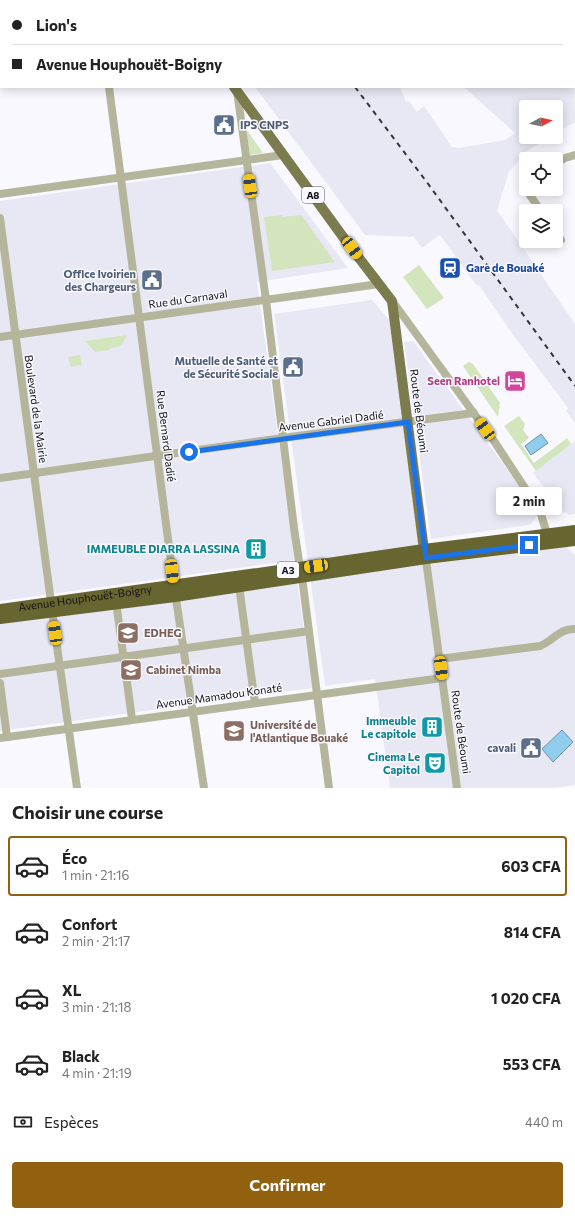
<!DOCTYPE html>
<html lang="fr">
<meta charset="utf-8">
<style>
:root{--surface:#fff;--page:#f2f2f2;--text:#222;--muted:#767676;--line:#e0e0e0;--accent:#926110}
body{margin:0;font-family:Commissioner,sans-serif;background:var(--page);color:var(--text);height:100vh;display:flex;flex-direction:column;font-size:15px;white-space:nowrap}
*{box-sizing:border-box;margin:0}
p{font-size:13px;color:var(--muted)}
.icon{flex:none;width:22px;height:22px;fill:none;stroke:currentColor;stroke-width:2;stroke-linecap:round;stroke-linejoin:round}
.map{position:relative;height:788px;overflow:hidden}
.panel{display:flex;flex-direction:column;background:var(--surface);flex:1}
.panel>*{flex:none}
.hud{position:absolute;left:0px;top:0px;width:575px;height:88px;box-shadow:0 2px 10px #0003;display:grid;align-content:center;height:88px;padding:0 12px;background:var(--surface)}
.needle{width:26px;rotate:82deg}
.controls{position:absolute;left:519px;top:100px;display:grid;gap:8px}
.controls a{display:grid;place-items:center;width:44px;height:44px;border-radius:4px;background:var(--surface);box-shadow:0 2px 10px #0003;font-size:20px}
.end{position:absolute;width:18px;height:18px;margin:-9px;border:5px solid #1a73e8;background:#fff;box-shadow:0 0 0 2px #fff}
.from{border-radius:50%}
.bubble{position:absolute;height:28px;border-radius:4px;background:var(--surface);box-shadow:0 2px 10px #0003;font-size:13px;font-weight:700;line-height:28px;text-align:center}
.car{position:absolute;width:12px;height:24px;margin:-12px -6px;border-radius:5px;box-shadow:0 0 3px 1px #0007;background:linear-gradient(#f5c518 24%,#345 0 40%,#f5c518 0 76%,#345 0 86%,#f5c518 0)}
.hud b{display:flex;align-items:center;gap:14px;height:38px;font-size:15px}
.hud b+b{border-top:1px solid var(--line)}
.hud i{width:10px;height:10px;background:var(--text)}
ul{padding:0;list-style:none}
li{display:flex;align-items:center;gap:12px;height:60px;margin:0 8px 6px;padding:0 4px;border:2px solid transparent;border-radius:4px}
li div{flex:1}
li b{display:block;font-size:15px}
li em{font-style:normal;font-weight:700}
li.current{border-color:var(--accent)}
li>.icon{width:36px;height:36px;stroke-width:1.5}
h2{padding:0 12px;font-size:18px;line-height:48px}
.pay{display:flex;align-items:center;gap:10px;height:44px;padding:0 12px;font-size:15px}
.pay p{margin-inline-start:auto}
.primary-button{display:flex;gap:8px;margin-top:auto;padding:8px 12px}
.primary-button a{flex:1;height:46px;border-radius:4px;background:var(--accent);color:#fff;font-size:16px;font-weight:700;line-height:46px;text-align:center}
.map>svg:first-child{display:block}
.built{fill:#e8e8f4}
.green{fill:#d2e5bc}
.water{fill:#90cceb;stroke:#6a94ab}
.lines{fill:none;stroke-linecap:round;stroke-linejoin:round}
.minor{stroke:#b5b59c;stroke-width:8}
.major{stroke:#7c7b4e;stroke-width:10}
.highway{stroke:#686630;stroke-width:12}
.rail{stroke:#353538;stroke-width:2;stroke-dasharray:5 5;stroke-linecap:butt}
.route{stroke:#1a73e8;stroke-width:5}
.labels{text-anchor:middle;stroke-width:3;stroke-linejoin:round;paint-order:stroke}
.shield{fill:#f9f8ff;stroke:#57575b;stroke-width:1}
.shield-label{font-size:10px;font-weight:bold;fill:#121215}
.service-label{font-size:11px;font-weight:bold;fill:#4e5e75;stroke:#f9f8ff;text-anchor:end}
.transit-label{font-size:11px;font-weight:bold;fill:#164399;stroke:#f9f8ff;text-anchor:start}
.street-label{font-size:11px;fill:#121215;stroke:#f9f8ff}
.hotel-label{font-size:11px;font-weight:bold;fill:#b23c85;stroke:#f9f8ff;text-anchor:end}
.culture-label{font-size:11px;font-weight:bold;fill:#0d838f;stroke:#f9f8ff;text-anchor:end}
.education-label{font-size:11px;font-weight:bold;fill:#785e54;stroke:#f9f8ff;text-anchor:start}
</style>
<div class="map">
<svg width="575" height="788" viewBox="0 0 575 788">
<rect width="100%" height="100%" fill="#f9f8ff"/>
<!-- built -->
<g class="built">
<path d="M191,0H372V1H192Z"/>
<path d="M574,75L575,122L556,133V107H526V137H549L527,151L509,172L497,210L575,324V423L566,411L568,408L511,332L479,285L477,286L440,235L422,248L414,237L365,235L255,87H400L406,102L409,101L417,112L424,106L452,147L459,148L505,140L515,133L464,87H574Z"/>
<path d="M270,163L348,268L257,282L295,560L0,601V201Z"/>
<path d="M372,300L389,320L422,561L562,542L575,555V785L553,788H390L375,679L325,686L274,314Z"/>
<path d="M413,341L539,513L530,525L431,539L404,342Z"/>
<path d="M575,441V514L569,515L566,512L564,513L533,473Z"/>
<path d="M296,573L312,688L0,731V614Z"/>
</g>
<!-- green -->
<g class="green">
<path d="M246,129L263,153L250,155Z"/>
<path d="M282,215V217L301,215L335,262L272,271L264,217Z"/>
<path d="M419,265L444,298L427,309L403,277Z"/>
<path d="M127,335L121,346L111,348L109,350L95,352L85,341Z"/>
<path d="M80,355L82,365L71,367L68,357Z"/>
<path d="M469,362L473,364L500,403L498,417L463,366Z"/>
<path d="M519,416L525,424L523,430L529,438L521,444L534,463L567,438L571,444L536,471L504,426Z"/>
</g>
<!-- water -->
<g class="water">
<path d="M541,434L548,443L531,455L525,446Z"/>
<path d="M562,730L573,742L553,762L542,749Z"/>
</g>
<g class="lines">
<!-- minor -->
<g class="minor">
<path d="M97,0V1"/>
<path d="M461,0V1"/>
<path d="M507,0V1"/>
<path d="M574,65L575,66"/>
<path d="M0,66L1,65"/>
<path d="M109,87L174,585L204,788"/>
<path d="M237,91L266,300L294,528L300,568"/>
<path d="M556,163L565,158L575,155"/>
<path d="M528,189L529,194L541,211"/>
<path d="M0,194L283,155"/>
<path d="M0,218L51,602"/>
<path d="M556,233L561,240"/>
<path d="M393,302L494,441L540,511L547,534"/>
<path d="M0,337L379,284"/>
<path d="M0,478L283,438L474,413"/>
<path d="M425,553L457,788"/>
<path d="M302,577L329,788"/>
<path d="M239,586L255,703"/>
<path d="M116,602L132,719"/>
<path d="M52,611L77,788"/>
<path d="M439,659L540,646C553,641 560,628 575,629"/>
<path d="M0,674L309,631"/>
<path d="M0,683L7,737"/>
<path d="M0,738L442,678"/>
</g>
<!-- major -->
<g class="major">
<path d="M171,0V1"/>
<path d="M234,87L346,241L392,301L424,550"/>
</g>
<!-- highway -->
<g class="highway">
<path id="s1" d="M0,610L300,568L424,550L575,531"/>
<path d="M0,618L175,596L426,558L575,540"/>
</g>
<!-- rail -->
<g class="rail">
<path d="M292,0L293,1"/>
<path d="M355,87L426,181L575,386"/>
</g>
</g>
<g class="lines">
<!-- route -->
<path class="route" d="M189,452L408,422L426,558L529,545"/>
</g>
<!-- icons -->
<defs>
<g id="civic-square" transform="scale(1.15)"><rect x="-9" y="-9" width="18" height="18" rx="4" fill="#5c6f8a" stroke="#f9f8ff"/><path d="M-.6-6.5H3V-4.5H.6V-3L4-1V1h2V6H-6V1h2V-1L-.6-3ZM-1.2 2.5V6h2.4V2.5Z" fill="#fff"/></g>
<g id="station-square" transform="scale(1.15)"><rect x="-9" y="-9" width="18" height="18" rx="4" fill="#1a4fb4" stroke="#f9f8ff"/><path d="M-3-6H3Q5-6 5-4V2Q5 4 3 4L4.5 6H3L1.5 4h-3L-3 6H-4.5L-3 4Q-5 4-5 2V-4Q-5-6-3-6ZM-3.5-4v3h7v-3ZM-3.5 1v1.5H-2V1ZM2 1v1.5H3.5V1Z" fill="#fff"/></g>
<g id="hotel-square" transform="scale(1.15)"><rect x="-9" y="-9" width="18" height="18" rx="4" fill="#d1479c" stroke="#f9f8ff"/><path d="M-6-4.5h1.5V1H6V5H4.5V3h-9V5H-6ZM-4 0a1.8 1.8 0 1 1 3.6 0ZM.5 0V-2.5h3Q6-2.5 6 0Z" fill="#fff"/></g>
<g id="building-square" transform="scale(1.15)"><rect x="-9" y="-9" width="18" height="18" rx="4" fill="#0f9aa8" stroke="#f9f8ff"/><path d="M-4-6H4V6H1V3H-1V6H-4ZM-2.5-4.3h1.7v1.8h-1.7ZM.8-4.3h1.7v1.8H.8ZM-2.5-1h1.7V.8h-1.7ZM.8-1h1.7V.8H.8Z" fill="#fff"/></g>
<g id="university-square" transform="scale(1.15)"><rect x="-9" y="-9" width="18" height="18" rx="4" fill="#8d6e63" stroke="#f9f8ff"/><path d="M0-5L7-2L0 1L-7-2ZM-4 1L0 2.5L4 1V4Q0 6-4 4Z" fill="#fff"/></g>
<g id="theatre-square" transform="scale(1.15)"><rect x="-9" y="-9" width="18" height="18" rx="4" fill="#0f9aa8" stroke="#f9f8ff"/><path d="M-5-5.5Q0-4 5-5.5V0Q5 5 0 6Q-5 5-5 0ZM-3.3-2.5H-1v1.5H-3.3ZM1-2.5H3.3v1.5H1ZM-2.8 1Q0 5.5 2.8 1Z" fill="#fff"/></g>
</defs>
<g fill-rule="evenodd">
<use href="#civic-square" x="224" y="125"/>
<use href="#station-square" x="450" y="268"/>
<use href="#civic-square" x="152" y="280"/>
<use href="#civic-square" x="293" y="367"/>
<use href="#hotel-square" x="515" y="381"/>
<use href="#building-square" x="256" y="549"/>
<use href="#university-square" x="128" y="633"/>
<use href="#university-square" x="131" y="670"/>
<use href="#building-square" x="432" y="727"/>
<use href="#university-square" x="234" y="731"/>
<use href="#civic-square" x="531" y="748"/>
<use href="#theatre-square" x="435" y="763"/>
</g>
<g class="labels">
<!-- shield labels -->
<g class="shield">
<rect x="302" y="187" width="22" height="16" rx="3"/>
<rect x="277" y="562" width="22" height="16" rx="3"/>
</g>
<g class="shield-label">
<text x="313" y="199">A8</text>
<text x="288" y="574">A3</text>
</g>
<!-- service labels -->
<g class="service-label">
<text x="240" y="129" text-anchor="start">IPS CNPS</text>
<text x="136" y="278">Office Ivoirien<tspan x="136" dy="13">des Chargeurs</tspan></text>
<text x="278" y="365">Mutuelle de Santé et<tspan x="278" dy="13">de Sécurité Sociale</tspan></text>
<text x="516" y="752">cavali</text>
</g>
<!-- transit labels -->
<g class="transit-label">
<text x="466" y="272">Gare de Bouaké</text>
</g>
<!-- street labels -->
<g class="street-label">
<text transform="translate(188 299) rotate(-8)" y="4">Rue du Carnaval</text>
<text transform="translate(36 409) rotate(82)" y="4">Boulevard de la Mairie</text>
<text transform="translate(419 411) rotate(83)" y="4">Route de Béoumi</text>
<text transform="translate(331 421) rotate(-7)" y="4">Avenue Gabriel Dadié</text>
<text transform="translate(166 436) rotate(83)" y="4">Rue Bernard Dadié</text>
<text dy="4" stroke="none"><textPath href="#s1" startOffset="86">Avenue Houphouët-Boigny</textPath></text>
<text transform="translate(219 696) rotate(-8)" y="4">Avenue Mamadou Konaté</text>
<text transform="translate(461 732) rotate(82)" y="4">Route de Béoumi</text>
</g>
<!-- hotel labels -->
<g class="hotel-label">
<text x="500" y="385">Seen Ranhotel</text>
</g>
<!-- culture labels -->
<g class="culture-label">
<text x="240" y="553">IMMEUBLE DIARRA LASSINA</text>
<text x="416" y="725">Immeuble<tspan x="416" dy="13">Le capitole</tspan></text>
<text x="420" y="761">Cinema Le<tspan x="420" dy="13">Capitol</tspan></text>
</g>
<!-- education labels -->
<g class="education-label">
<text x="144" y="637">EDHEG</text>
<text x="146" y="674">Cabinet Nimba</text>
<text x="250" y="729">Université de<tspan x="250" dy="13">l'Atlantique Bouaké</tspan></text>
</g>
</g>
</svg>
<div class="controls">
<a><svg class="needle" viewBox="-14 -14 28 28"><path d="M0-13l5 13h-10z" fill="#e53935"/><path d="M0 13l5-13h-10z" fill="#767676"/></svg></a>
<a><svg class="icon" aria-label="locate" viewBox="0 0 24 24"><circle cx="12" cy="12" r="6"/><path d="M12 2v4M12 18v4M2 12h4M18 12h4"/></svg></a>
<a><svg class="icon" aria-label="layers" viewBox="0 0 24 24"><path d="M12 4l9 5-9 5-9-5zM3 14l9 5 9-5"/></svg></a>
</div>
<i class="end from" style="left:189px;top:452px"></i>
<i class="end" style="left:529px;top:545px"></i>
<div class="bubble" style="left:496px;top:487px;width:66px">2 min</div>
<i class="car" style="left:250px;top:186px;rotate:352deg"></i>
<i class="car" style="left:352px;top:248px;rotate:143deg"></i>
<i class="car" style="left:485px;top:429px;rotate:324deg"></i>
<i class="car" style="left:316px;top:566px;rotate:262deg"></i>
<i class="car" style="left:172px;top:571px;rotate:173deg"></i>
<i class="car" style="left:55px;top:633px;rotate:352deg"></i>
<i class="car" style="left:441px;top:668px;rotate:172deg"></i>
<div class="hud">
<b><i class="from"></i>Lion's</b>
<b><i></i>Avenue Houphouët-Boigny</b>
</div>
</div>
<section class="panel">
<h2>Choisir une course</h2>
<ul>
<li class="current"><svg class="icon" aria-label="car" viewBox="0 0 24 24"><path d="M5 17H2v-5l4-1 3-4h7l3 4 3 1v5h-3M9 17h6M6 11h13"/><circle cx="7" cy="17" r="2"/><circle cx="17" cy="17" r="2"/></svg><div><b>Éco</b><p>1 min · 21:16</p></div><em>603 CFA</em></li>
<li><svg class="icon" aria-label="car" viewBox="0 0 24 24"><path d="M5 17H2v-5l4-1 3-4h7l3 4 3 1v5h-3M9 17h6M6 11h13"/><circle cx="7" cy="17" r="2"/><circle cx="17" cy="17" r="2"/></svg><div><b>Confort</b><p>2 min · 21:17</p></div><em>814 CFA</em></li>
<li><svg class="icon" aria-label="car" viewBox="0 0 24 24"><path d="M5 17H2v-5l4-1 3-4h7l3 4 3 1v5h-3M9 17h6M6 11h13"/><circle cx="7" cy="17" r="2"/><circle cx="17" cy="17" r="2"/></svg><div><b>XL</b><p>3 min · 21:18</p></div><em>1 020 CFA</em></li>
<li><svg class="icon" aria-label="car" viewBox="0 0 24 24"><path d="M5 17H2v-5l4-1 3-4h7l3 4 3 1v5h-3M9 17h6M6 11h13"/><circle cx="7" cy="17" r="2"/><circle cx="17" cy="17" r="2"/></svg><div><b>Black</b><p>4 min · 21:19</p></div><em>553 CFA</em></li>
</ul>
<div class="pay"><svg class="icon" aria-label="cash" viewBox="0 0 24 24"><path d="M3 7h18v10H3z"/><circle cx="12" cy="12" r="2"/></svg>Espèces<p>440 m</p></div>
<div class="primary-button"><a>Confirmer</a></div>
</section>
